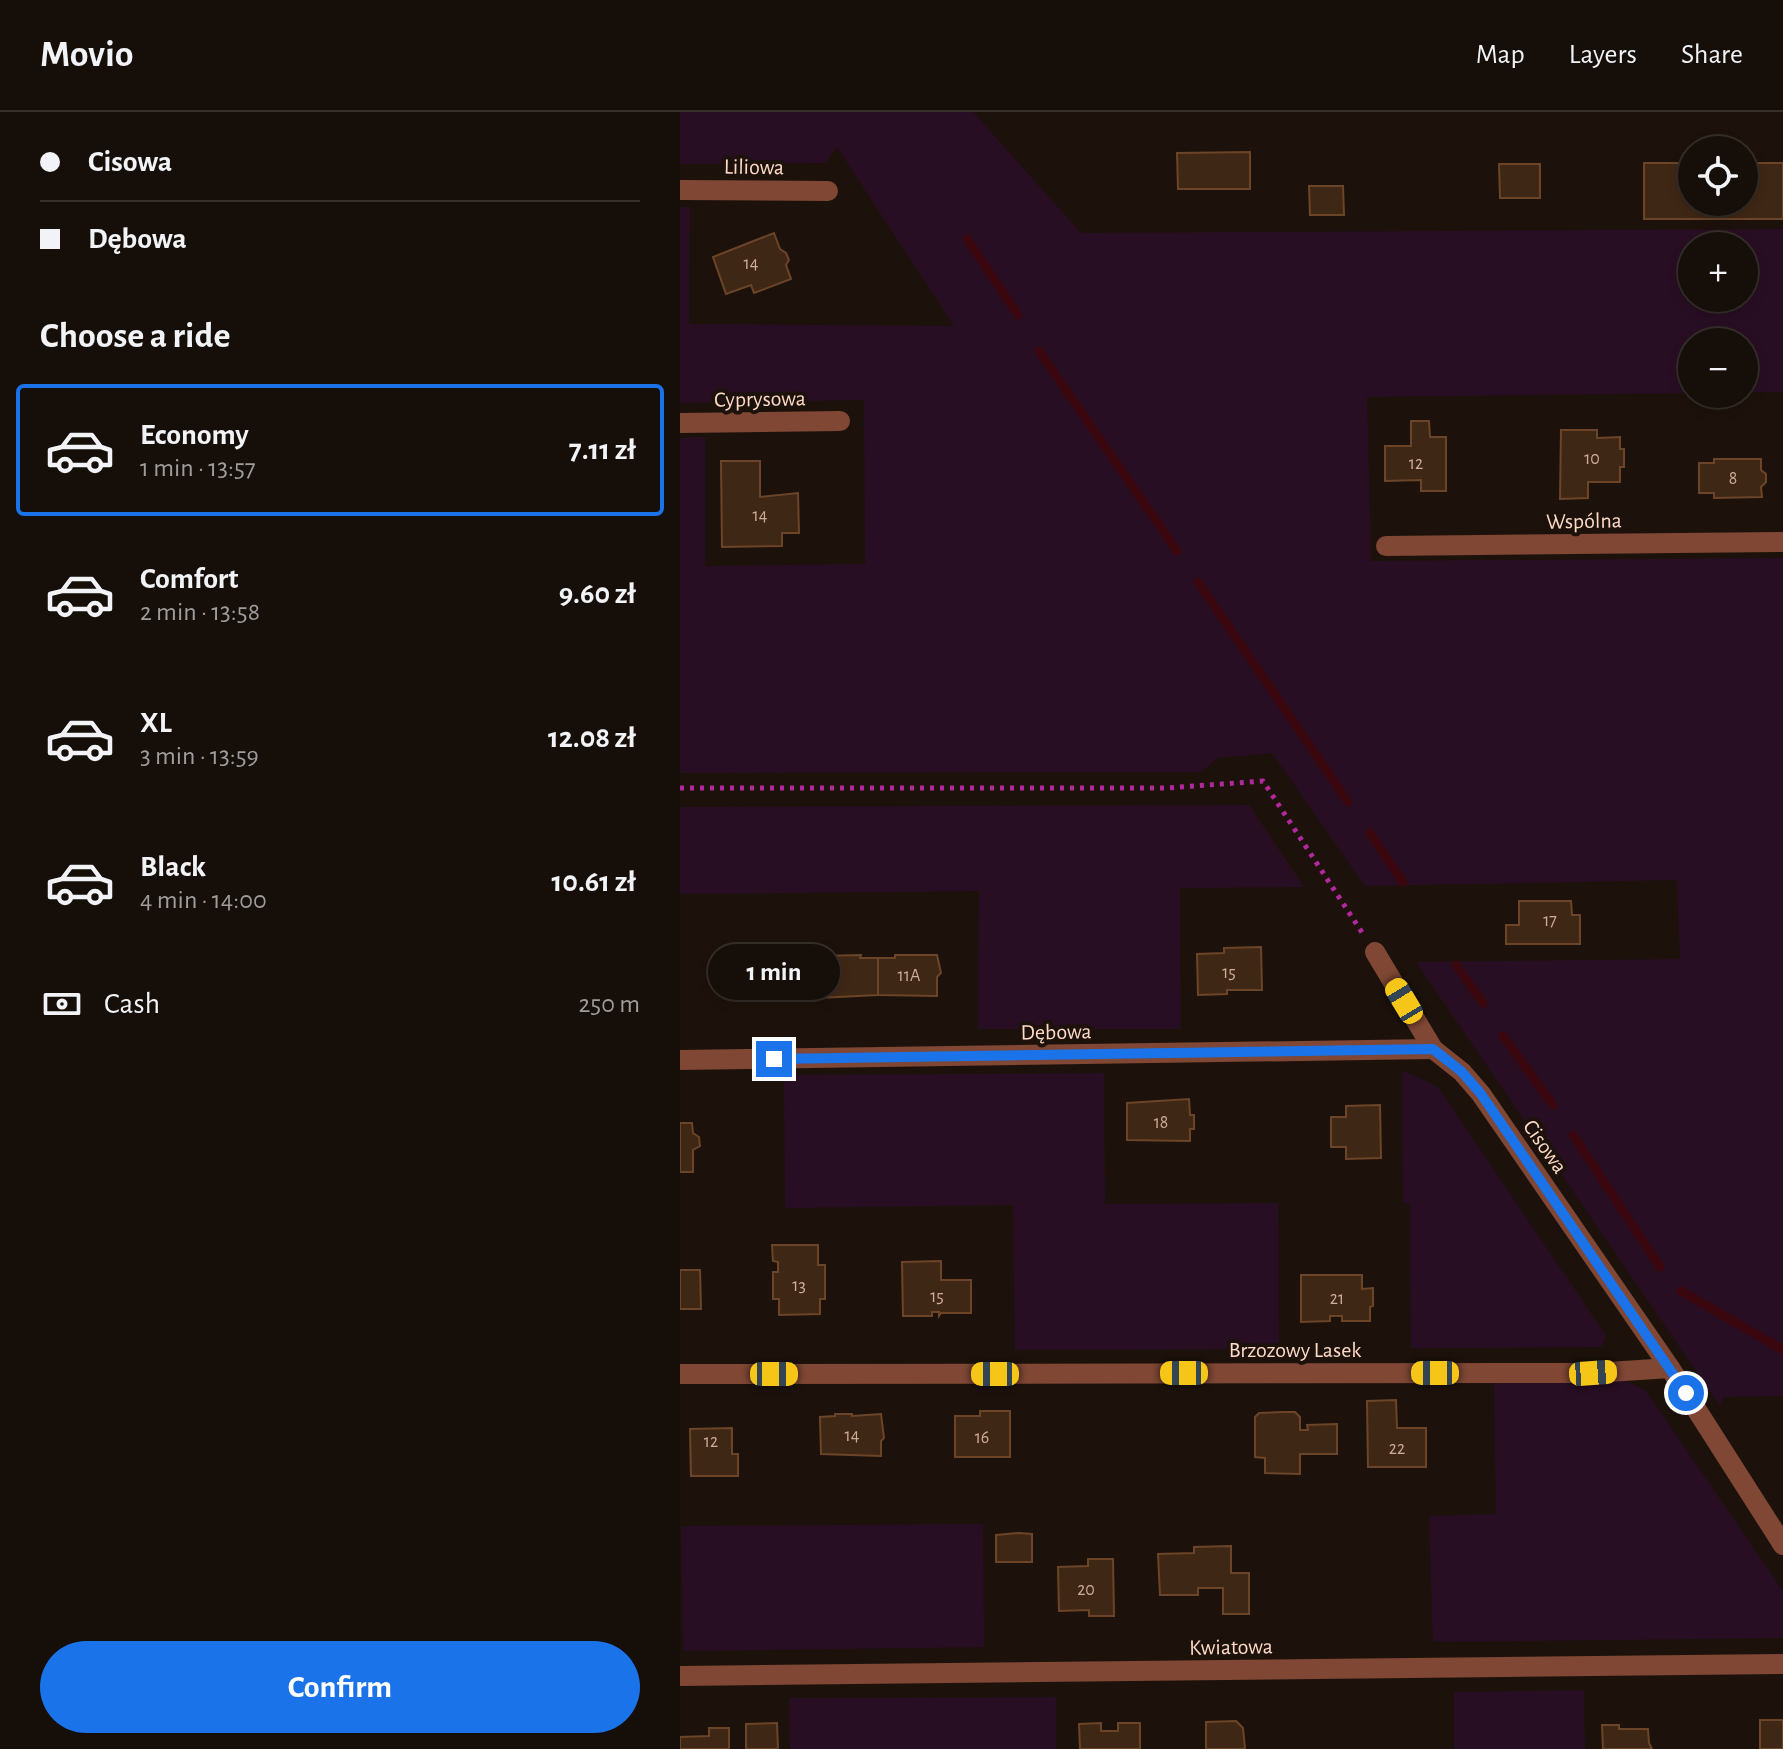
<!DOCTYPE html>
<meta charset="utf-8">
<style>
:root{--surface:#160e08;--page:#231c16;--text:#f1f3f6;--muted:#9e9c9c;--line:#352e29;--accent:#1a73e8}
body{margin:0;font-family:"Alegreya Sans",sans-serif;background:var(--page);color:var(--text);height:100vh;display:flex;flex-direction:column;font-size:30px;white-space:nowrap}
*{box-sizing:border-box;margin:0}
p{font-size:26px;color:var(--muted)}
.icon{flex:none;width:44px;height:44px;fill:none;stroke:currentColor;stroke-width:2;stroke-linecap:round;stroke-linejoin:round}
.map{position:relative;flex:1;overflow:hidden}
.sheet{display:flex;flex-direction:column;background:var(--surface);width:680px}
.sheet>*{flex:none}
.hud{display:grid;align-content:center;height:176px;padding:0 40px;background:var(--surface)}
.tools{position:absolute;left:998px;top:24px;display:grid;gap:16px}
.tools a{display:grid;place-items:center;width:80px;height:80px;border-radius:50%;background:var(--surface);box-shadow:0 4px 12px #0003,0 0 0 2px var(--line);font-size:40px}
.end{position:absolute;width:36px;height:36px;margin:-18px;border:10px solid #1a73e8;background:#fff;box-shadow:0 0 0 4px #fff}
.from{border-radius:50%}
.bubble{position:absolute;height:56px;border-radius:28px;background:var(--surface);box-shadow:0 4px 12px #0003,0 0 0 2px var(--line);font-size:26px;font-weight:700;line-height:56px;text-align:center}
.car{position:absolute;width:24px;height:48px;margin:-24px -12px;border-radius:10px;box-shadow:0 0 6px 2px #0007;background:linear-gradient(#f5c518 24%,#345 0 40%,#f5c518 0 76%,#345 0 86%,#f5c518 0)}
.hud b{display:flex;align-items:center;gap:28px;height:76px;font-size:30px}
.hud b+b{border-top:2px solid var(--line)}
.hud i{width:20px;height:20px;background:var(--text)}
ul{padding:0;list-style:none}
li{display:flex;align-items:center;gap:24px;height:132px;margin:0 16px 12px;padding:0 24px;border:4px solid transparent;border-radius:8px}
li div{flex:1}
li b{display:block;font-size:30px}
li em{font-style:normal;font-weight:700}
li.active{border-color:var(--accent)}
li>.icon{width:72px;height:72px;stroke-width:1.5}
h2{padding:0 40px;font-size:36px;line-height:96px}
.pay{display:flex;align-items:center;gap:20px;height:88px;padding:0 40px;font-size:30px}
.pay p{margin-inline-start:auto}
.button{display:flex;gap:16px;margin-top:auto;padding:16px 40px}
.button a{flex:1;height:92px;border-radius:48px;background:var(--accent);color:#fff;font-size:32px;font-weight:700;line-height:92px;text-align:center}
header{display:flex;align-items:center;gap:48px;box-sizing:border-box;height:112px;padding:0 40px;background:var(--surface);border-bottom:2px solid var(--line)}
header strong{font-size:38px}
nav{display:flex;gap:44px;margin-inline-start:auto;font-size:28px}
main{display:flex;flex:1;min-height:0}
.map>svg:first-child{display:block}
.green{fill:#280e23;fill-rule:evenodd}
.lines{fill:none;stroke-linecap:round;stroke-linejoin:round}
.stream{stroke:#3b070e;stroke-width:9}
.building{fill:#3f2716;stroke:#6c4427;stroke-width:2}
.path{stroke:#b2289d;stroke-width:5;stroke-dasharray:4 6;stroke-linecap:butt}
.minor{stroke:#7f4734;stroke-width:20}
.route{stroke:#1a73e8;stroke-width:10}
.labels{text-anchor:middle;stroke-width:8;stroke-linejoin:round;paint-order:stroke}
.number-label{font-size:18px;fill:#cfad9b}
.street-label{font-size:22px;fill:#ffdac7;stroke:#1d120b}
</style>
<header>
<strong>Movio</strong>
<nav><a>Map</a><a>Layers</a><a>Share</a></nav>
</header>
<main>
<section class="sheet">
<div class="hud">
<b><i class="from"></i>Cisowa</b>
<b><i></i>Dębowa</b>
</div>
<h2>Choose a ride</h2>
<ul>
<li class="active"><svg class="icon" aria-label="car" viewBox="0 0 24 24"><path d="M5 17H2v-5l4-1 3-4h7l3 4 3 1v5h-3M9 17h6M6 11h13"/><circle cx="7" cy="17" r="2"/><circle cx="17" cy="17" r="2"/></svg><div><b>Economy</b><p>1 min · 13:57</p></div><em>7.11 zł</em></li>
<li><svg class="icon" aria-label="car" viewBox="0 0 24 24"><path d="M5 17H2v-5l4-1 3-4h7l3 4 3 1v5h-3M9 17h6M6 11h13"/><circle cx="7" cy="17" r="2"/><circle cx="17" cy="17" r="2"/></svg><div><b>Comfort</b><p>2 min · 13:58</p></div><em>9.60 zł</em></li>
<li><svg class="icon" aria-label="car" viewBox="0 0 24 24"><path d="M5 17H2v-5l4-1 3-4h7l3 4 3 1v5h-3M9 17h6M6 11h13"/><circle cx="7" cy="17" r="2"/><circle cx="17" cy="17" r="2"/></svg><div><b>XL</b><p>3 min · 13:59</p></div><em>12.08 zł</em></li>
<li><svg class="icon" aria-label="car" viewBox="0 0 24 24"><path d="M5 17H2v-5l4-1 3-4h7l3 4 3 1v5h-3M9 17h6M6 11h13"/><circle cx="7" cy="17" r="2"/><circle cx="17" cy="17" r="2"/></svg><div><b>Black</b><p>4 min · 14:00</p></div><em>10.61 zł</em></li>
</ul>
<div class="pay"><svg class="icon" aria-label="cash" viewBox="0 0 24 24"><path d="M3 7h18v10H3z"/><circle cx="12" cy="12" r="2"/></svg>Cash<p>250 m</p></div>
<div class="button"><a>Confirm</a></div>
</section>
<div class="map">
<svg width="1103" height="1637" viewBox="0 0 1103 1637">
<rect width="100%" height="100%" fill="#1d120b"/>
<!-- green -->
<g class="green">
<path d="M0,0H293L401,121L1103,117V280H1064V230H1012V281L687,285L691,449L1103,446V1284L1043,1285L1040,1294L736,850L1000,847L997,768L685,774L592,641L538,646L521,660L0,661V326L25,325V454L185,452L184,288L0,291V95H10L9,212L274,214L157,35L145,51L0,52ZM1012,134H1064V186H1012Z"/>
<path d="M569,693L624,775L500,776L501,917H298L299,779L0,782V695Z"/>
<path d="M722,958L758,975L926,1224L921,1235L731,1236L730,1091H723Z"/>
<path d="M424,961L425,1092L598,1091L599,1237L335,1238L333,1093L105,1096L104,963Z"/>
<path d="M942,1267L966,1279L1103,1479V1526L753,1530L749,1404L816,1402L814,1268Z"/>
<path d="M303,1412L304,1535L3,1539L1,1414Z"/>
<path d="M904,1578L905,1637H774V1580Z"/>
<path d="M376,1585V1637H110L109,1586Z"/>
</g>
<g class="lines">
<!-- stream -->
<g class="stream">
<path d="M287,127L338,203"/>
<path d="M359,239L497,439"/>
<path d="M518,470L668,690"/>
<path d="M690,721L723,770"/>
<path d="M776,853L803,891"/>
<path d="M823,924L873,993"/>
<path d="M893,1023L980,1155"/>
<path d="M1001,1179L1103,1238"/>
</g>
</g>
<!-- building -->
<g class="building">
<path d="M570,40V77H498L497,41Z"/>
<path d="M964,51H1012V90H1064V51H1103V107H964Z"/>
<path d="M819,52H860V86H820Z"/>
<path d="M629,74H663L664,103H630Z"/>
<path d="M94,121L100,137L106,141L109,148L106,153L111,167L74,181L71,173L46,182L33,145Z"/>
<path d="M731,309H749L750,325H766V379H741V368L705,369V334H731Z"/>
<path d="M881,318H917V326L940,325V337H944V355H940V370H908V386L880,387Z"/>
<path d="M1034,347H1081V358L1086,362V370L1081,375L1082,385L1034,386V381H1019V351H1034Z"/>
<path d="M41,349H80V385L118,381L119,421H102V434L42,435Z"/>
<path d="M839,789H891L892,803H900V832H826V813H839Z"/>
<path d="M581,835L582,878H547V882L518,883L517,842L544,841V836Z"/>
<path d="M181,843L180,846H198V883L139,886V866L135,863L139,844Z"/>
<path d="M215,843H257L261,861L257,865V884L198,883V846H215Z"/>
<path d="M509,987L510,1003H514V1017H510V1029L447,1028V991Z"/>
<path d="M700,993L701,1046L666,1047V1035H651V1005H666V994Z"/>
<path d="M0,1011H12L13,1021L19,1025L20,1034L13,1038V1060H0Z"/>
<path d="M92,1133H138V1153H145V1187H140V1202L99,1203V1187H93V1160H98V1150L93,1149Z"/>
<path d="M261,1149V1168H291V1201H261L259,1204V1200H252V1204H223L222,1150Z"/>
<path d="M0,1158H20L21,1197H0Z"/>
<path d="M621,1163H682V1177L693,1176V1194L690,1195V1209H662V1204H650V1209L621,1210Z"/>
<path d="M716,1288L717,1316H746V1355H688L687,1289Z"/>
<path d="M300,1299H330V1345H275V1304H300Z"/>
<path d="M603,1300H615L620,1305V1318H628L627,1313L657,1312V1342H620V1362L585,1361V1346L575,1345V1305L579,1301Z"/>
<path d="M155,1302H172V1304L201,1302L204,1326L201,1329V1344L141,1342L140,1305L155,1304Z"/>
<path d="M52,1316V1342H58V1364H11L10,1317Z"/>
<path d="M339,1421L352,1422V1450H316V1423Z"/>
<path d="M551,1434V1461H569V1502H543V1476H518V1483H480L478,1442L514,1441V1435Z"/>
<path d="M408,1447H433L434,1504H409V1498L379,1499L378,1455L408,1454Z"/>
<rect x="1080" y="1608" width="23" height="29"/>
<path d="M556,1609L563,1616L565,1637H526V1610Z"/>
<path d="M97,1611L98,1637H66V1612Z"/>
<path d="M421,1611V1619H438V1611H460V1637H400L399,1612Z"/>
<path d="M922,1613H939V1617H968L969,1631L972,1637H923Z"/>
<path d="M29,1616H49V1637H0V1625L29,1624Z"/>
</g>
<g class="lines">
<!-- path -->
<path class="path" d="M0,676H487L583,669L683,822"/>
<!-- minor -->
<g class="minor">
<path d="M0,78L148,79"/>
<path d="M0,311L160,309"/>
<path d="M706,434L1103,430"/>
<path d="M695,840L753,937L782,960L801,982L990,1256L1103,1433"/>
<path d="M0,948L753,937"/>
<path d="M0,1262L913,1261L990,1256"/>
<path d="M0,1564L1103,1552"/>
</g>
</g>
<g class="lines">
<!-- route -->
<path class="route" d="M94,947L753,937L782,960L801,982L1006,1281"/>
</g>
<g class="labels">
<!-- number labels -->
<g class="number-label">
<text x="71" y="157">14</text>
<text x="912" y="352">10</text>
<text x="736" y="357">12</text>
<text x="1053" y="372">8</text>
<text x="80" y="409">14</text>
<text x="870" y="814">17</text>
<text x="549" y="866">15</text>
<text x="229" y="869">11A</text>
<text x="481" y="1016">18</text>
<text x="119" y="1179">13</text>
<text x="257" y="1190">15</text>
<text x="657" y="1192">21</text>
<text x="172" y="1329">14</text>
<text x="302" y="1331">16</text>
<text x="31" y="1335">12</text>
<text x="717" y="1342">22</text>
<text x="406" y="1483">20</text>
</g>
<!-- street labels -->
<g class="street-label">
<text transform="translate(74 54) rotate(1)" y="8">Liliowa</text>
<text transform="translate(80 286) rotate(-1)" y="8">Cyprysowa</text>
<text transform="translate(904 408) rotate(-1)" y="8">Wspólna</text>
<text transform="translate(376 919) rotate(-1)" y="8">Dębowa</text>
<text transform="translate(866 1034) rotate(55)" y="8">Cisowa</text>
<text x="615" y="1245">Brzozowy Lasek</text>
<text transform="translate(551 1534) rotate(-1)" y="8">Kwiatowa</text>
</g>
</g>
</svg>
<div class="tools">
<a><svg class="icon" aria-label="locate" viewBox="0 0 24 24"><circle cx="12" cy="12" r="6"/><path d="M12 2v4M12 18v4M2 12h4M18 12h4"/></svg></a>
<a>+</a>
<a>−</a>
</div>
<i class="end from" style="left:1006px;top:1281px"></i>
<i class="end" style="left:94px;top:947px"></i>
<div class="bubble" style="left:28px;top:832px;width:132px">1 min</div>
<i class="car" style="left:724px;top:889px;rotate:329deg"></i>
<i class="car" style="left:504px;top:1261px;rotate:270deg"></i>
<i class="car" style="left:755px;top:1261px;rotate:270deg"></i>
<i class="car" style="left:913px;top:1261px;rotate:86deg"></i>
<i class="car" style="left:94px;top:1262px;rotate:90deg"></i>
<i class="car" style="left:315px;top:1262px;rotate:270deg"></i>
</div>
</main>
